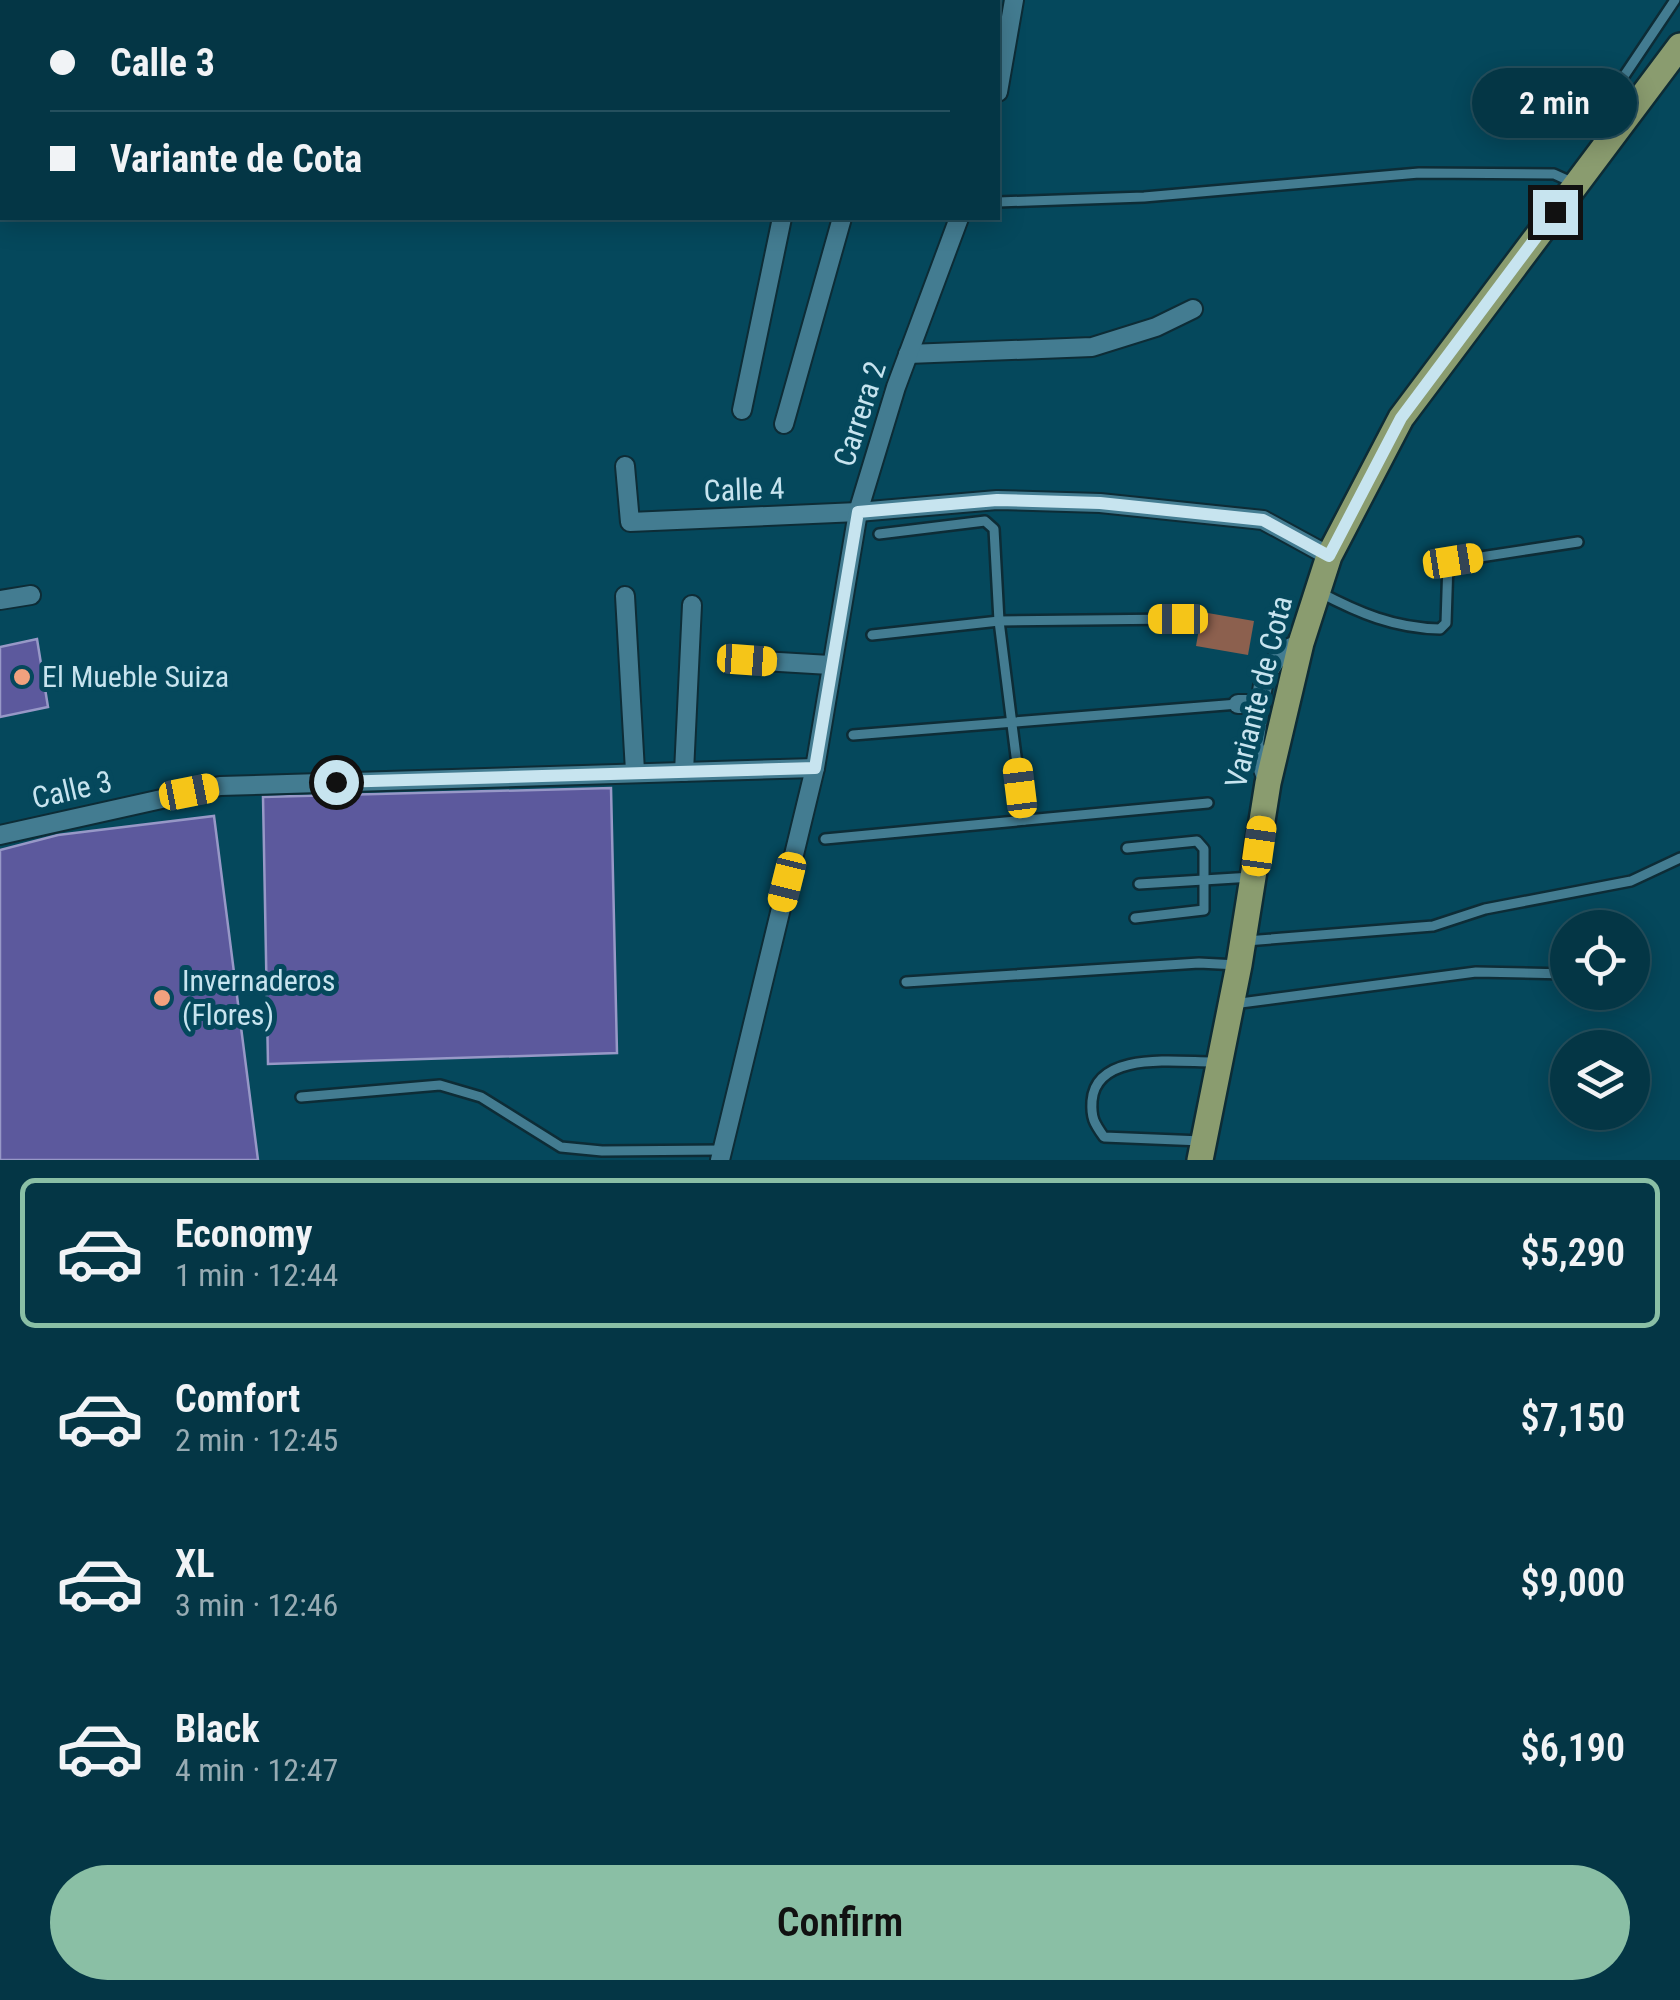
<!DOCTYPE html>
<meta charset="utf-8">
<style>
:root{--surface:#043645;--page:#124150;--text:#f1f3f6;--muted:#97abb3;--line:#25505e;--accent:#8abfa5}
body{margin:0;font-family:"Roboto Condensed",sans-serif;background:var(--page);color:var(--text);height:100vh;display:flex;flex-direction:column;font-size:38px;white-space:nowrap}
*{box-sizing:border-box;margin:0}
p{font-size:32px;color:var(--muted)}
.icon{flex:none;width:55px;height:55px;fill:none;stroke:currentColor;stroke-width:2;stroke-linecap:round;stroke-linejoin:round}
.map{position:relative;height:1160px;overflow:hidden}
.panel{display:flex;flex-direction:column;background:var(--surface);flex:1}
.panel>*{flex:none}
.hud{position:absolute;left:0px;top:0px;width:1000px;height:220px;box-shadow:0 5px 25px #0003,0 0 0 2px var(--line);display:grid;align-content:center;height:220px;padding:0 50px;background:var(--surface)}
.controls{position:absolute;left:1550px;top:910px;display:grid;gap:20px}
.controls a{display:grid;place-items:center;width:100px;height:100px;border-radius:50%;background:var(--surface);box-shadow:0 5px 25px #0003,0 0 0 2px var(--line);font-size:50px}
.end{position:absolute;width:45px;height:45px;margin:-22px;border:12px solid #c7e4ef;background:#111;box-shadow:0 0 0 5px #111}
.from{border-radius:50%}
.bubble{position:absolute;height:70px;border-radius:35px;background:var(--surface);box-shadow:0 5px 25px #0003,0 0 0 2px var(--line);font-size:32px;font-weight:600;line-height:70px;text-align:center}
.car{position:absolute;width:30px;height:60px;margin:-30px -15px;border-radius:12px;box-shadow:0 0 8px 2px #0007;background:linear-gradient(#f5c518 24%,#345 0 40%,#f5c518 0 76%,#345 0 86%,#f5c518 0)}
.hud b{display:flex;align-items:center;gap:35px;height:95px;font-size:38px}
.hud b+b{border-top:2px solid var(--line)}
.hud i{width:25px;height:25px;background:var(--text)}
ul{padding:18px 0 0;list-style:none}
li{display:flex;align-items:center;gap:30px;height:150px;margin:0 20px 15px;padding:0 30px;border:5px solid transparent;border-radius:15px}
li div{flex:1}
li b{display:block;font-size:38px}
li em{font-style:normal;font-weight:600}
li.on{border-color:var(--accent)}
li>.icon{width:90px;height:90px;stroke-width:1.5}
.cta{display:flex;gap:20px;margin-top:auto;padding:20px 50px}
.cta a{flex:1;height:115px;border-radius:60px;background:var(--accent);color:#111;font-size:40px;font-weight:600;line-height:115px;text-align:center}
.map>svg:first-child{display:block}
.green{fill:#8c604e}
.building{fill:#5c599d;stroke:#9798c7;stroke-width:2.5}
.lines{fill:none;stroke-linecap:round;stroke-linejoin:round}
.service-casing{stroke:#0d2c36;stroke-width:14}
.minor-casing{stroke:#0d2c36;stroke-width:22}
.primary-casing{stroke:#0d2c36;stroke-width:30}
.service{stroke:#437c91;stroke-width:9}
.minor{stroke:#437c91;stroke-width:18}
.primary{stroke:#8a9c6f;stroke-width:25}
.route{stroke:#c7e4ef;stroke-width:12}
.poi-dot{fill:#f2a17e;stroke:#05485c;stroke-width:4}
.labels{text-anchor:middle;stroke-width:10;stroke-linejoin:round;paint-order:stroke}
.street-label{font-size:30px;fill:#c7e4ef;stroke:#05485c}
.poi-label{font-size:30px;fill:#c7e4ef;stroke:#05485c;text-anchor:start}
</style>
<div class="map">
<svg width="1680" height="1160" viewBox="0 0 1680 1160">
<rect width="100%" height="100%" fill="#05485c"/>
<!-- green -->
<path class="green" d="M1202,612L1254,621L1248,655L1196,646Z"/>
<!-- building -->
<g class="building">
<path d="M37,639L48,707L0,717V647Z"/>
<path d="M611,788L617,1053L268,1064L263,797Z"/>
<path d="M214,816L258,1160H0V850L58,835Z"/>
</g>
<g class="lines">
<!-- service casing -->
<g class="service-casing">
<g id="service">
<path d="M1610,127L1612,94L1675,0"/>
<path d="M0,199L2,198"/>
<path d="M998,202L1144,197L1419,173L1554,174L1576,184"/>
<path d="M879,534L985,521L994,529L999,621L1024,820"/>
<path d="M1319,592C1359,613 1394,628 1440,629L1446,623L1448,562L1578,542"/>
<path d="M872,635L999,621L1177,619"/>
<path d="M853,735L1238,704"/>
<path d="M825,839L1208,803"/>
<path d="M1127,848L1197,841L1204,849V910L1135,918"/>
<path d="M1139,884L1252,877"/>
<path d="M1246,941L1433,926L1485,909L1631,881L1680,858"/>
<path d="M1632,971H1636"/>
<path d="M906,982L1199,963L1238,965"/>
<path d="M1233,1004L1476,972L1568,974"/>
<path d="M301,1097L440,1085L481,1097L561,1147L602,1151L722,1150"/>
<path d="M1202,1141L1104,1137C1094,1123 1091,1118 1092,1101C1096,1049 1181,1063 1217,1062"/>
</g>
</g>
<!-- minor casing -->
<g class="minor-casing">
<g id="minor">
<path d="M745,0V2"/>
<path d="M379,2L393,0"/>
<path d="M0,64H2"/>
<path d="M998,92L1014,0"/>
<path d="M908,354L1092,347L1156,327L1193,309"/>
<path d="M742,410L782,218"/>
<path d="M784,424L842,218"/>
<path d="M625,466L630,522L858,512L997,500L1100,503L1263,520L1329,556"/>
<path d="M625,596L635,771"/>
<path d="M0,600L31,595"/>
<path d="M747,660L830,665"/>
<path d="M1238,704H1260"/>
<path d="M684,772L692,605"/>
<path d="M1268,783L1254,745L1264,678L1282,651L1301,643"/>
<path d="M0,835L220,786L815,768"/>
<path d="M720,1160L815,768L858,512L896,387L959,218"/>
</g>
</g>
<!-- primary casing -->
<g class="primary-casing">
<path id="primary" d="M1200,1160L1239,965L1268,783L1301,643L1329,556L1401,418L1680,46"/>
</g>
<!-- service -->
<use href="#service" class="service"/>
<!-- minor -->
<use href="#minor" class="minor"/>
<!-- primary -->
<use href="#primary" class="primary"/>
</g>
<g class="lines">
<!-- route -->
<path class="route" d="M336,782L815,768L858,512L997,500L1100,503L1263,520L1329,556L1401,418L1555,212"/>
</g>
<!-- markers -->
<g class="poi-dot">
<circle cx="22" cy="677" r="10"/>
<circle cx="162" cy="998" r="10"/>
</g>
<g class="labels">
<!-- street labels -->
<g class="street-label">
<text transform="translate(860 414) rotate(-72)" y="10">Carrera 2</text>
<text transform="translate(744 490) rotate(-2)" y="10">Calle 4</text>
<text transform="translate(1259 692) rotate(-76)" y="10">Variante de Cota</text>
<text transform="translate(72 790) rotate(-13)" y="10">Calle 3</text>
</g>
<!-- poi labels -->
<g class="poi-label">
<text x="42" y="687">El Mueble Suiza</text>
<text x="182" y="991">Invernaderos<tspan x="182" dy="34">(Flores)</tspan></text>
</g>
</g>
</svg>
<div class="controls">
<a><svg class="icon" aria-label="locate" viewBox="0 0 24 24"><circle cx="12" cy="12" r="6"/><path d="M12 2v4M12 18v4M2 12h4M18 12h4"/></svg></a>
<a><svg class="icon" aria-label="layers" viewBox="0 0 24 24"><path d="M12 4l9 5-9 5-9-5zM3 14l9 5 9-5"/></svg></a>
</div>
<i class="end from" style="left:336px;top:782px"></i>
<i class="end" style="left:1555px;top:212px"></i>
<div class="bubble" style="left:1472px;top:68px;width:165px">2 min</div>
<i class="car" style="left:1453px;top:561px;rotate:81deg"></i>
<i class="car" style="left:1178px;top:619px;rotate:270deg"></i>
<i class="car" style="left:747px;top:660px;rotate:94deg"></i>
<i class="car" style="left:1020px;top:788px;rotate:353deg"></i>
<i class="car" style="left:189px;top:792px;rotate:79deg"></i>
<i class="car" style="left:1259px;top:846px;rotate:8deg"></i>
<i class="car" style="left:787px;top:882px;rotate:194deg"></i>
<div class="hud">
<b><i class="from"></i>Calle 3</b>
<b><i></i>Variante de Cota</b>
</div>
</div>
<section class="panel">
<ul>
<li class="on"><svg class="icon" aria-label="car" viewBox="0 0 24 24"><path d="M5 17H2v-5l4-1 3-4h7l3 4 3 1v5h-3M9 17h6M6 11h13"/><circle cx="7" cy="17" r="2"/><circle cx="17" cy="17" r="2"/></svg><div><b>Economy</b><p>1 min · 12:44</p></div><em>$5,290</em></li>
<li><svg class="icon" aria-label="car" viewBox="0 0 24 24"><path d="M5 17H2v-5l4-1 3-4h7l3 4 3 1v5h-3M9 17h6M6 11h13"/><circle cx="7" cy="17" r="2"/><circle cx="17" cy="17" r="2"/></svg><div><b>Comfort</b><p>2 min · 12:45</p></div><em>$7,150</em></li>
<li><svg class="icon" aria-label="car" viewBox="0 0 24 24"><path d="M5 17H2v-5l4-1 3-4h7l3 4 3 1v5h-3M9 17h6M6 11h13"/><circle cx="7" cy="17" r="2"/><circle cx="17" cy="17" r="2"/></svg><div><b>XL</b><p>3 min · 12:46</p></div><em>$9,000</em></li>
<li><svg class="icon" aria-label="car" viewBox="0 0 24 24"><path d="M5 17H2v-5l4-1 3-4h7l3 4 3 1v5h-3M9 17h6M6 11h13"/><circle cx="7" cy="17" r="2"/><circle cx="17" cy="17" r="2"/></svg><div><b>Black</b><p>4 min · 12:47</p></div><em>$6,190</em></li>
</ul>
<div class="cta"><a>Confirm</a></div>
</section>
